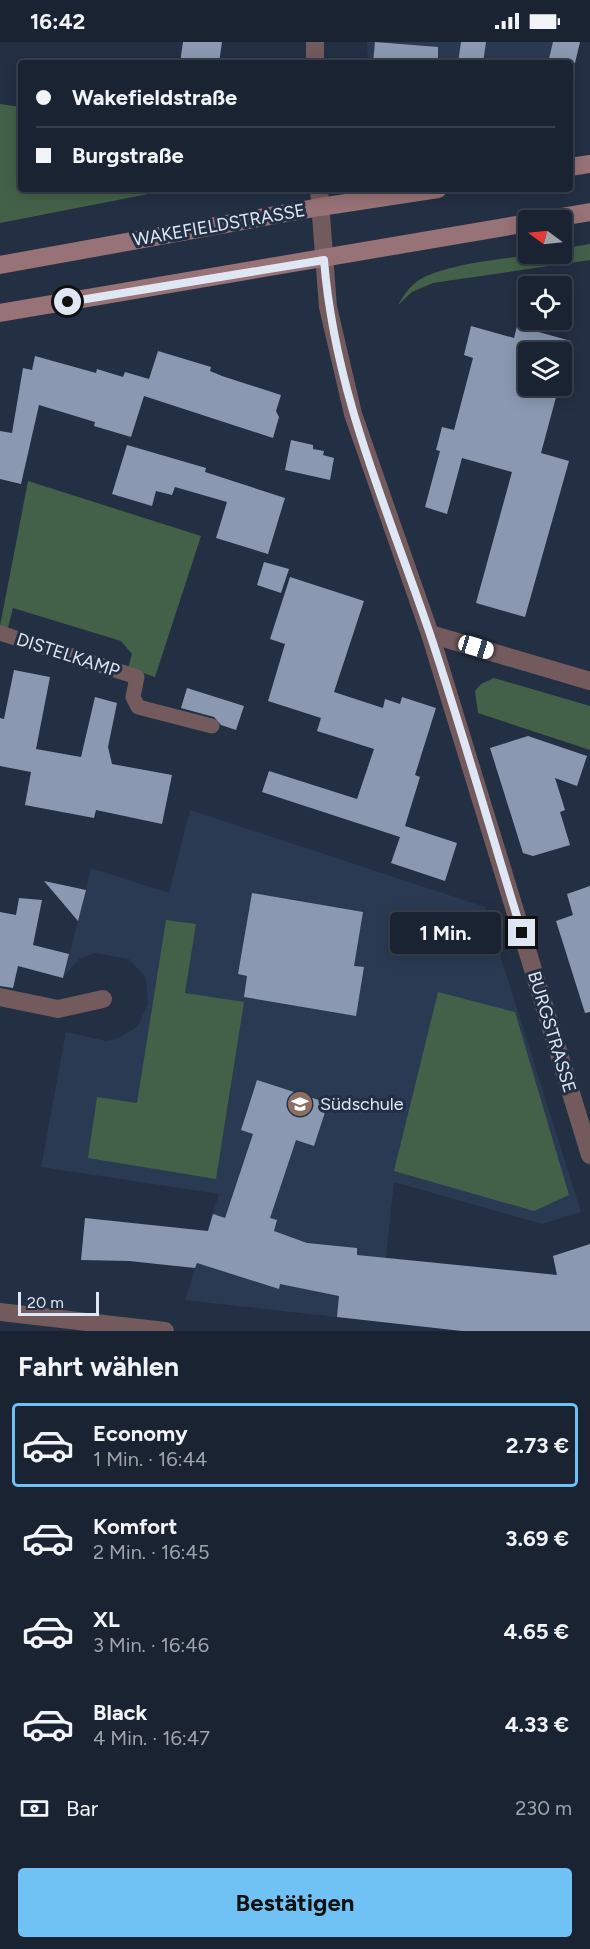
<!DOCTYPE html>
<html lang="de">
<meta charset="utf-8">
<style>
:root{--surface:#1a2332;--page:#272f3e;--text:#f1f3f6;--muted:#9fa4ac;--line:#38404d;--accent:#70c2f4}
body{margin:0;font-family:Figtree,sans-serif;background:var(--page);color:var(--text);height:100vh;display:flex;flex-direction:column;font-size:22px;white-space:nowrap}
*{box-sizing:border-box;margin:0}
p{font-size:20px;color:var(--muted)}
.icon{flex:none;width:33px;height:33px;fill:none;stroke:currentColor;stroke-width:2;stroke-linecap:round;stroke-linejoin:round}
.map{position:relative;height:1289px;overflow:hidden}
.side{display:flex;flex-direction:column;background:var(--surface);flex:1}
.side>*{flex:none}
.banner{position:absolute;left:18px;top:18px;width:555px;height:132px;border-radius:6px;box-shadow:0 3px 15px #0003,0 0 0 2px var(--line);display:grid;align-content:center;height:132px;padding:0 18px;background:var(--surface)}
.needle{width:39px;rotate:285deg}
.fabs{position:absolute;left:518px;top:168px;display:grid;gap:12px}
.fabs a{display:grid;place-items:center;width:54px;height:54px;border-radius:6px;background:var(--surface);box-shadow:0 3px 15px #0003,0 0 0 2px var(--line);font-size:30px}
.scale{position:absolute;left:18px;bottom:15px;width:81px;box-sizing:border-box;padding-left:6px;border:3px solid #dfe7f4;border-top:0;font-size:16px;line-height:21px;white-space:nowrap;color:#dfe7f4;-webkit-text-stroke:4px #232f43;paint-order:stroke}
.end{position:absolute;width:27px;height:27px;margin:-14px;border:8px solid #dfe7f4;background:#111;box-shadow:0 0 0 3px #111}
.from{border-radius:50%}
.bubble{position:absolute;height:42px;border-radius:6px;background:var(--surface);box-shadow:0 3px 15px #0003,0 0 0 2px var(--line);font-size:20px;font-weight:700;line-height:42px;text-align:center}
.car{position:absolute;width:18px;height:36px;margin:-18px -9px;border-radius:8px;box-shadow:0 0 4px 2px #0007;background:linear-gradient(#fff 24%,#345 0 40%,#fff 0 76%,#345 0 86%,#fff 0)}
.banner b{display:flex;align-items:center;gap:21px;height:57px;font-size:22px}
.banner b+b{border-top:2px solid var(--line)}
.banner i{width:15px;height:15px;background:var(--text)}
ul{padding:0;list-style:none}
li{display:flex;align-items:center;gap:18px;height:84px;margin:0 12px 9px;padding:0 6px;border:3px solid transparent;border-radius:6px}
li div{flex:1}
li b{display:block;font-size:22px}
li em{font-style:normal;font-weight:700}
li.on{border-color:var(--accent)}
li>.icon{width:54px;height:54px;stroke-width:1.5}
h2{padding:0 18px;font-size:27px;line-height:72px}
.pay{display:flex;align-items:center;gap:15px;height:66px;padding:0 18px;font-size:22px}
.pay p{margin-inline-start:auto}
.cta{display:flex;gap:12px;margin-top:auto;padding:12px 18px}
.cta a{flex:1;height:69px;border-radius:6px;background:var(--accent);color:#111;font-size:24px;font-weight:700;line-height:69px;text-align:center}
.status{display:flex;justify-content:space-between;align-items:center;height:42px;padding:0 30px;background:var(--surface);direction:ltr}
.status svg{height:16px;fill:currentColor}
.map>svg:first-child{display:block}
.built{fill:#2a3a52}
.green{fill:#436148}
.building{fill:#8a99b1}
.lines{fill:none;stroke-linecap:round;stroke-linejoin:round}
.lane{stroke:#725a5d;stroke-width:15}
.street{stroke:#725a5d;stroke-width:18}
.secondary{stroke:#977276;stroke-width:18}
.route{stroke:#dfe7f4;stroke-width:8}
.labels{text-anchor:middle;stroke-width:6;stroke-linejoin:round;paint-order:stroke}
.street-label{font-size:18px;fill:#dfe7f4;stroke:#232f43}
.poi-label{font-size:18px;fill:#dfe7f4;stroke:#232f43;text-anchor:start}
</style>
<div class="status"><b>16:42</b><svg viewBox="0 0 49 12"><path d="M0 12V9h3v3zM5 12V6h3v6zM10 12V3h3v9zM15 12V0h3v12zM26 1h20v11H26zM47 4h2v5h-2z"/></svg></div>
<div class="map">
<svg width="590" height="1289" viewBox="0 0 590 1289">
<rect width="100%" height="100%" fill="#232f43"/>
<!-- built -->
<g class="built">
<path d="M367,0H580L570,42V21H368Z"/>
<path d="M190,768L485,865L581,1170L542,1182L394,1140L379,1280L185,1258L219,1152L41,1125L66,990L106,999L116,997L137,985L148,962L146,936L129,917L95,911L79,917L64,934L91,826L169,851Z"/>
</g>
<!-- green -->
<g class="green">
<path d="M0,62L21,65V147H174L0,181Z"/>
<path d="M590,202V218L433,241L412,250L398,263C404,253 409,245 419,238C444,221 530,212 561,212V207Z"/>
<path d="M28,439L201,494L155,635L128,626L132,612L121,599L13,566L8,586L0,584Z"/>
<path d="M494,636L590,664V708L478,671L475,649L481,642Z"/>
<path d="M166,878L196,882L185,951L244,960L216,1137L88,1116L97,1055L137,1061Z"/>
<path d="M438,950L515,970L569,1153L534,1169L394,1129Z"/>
</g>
<!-- building -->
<g class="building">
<path d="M183,0H222L219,21H180Z"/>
<path d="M375,0L438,5V21H373Z"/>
<path d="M461,0H486L483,21H458Z"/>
<path d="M553,0H580L575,21H548Z"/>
<path d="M471,284L514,296L517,284L571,299L561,337V310H528V344H559L541,411L569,419L525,575L476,561L512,430L462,416L447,472L425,465L440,409L436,408L442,385L454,388L473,316L464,313Z"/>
<path d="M158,309L211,325L210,329L222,334L281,353L276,369L279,375L273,396L144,354L131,395L94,384L95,380L39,363L21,442L0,437V389L12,391L23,326L32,328L35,314L96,331L97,327L123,335L125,330L149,337Z"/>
<path d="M291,398L313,403V407L324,409L323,413L334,416L330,438L285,428Z"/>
<path d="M127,403L206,426L205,430L285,456L268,512L216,496L227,460L175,445L172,453L156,449L152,464L112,452Z"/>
<path d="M264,520L289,527L281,551L257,543Z"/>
<path d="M290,535L364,559L334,650L383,666L385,657L400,662L402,655L436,666L415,733L420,735L405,784L457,801L445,839L391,821L400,795L262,750L269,729L357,757L374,707L317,689L321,676L268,659L285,602L270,597Z"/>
<path d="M14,628L50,635L36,707L81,715L95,655L117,661L108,705L112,722L172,733L162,782L96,768L94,776L25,763L31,730L0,724V676L4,677Z"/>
<path d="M187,646L244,664L236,688L221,683L214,675L181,666Z"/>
<path d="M528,694L587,714L577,744L555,736L565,768L560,770L570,803L533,814L523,811L490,706Z"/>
<path d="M44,839L86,848L78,879Z"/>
<path d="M590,844V970L585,971L556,879L573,873L567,852Z"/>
<path d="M252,851L363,870L354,924L364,925L356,974L244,955L247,934L238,932Z"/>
<path d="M19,856L42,858L33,903L69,912L63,936L18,924L13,946L0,944V870L16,873Z"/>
<path d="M257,1038L328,1061L314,1104L296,1098L270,1176L277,1178L274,1189L307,1201L357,1206V1213L557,1233L553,1214L590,1202V1289H462L337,1275L339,1254L280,1242L279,1247L197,1221L195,1226L129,1219L81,1218L85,1176L208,1189L213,1172L225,1176L253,1092L241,1088Z"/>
</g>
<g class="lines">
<!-- lane -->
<path class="lane" d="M0,591L137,635L133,655L138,665L212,684"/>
<!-- street -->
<g class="street">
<path d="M315,0V21"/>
<path d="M319,147L328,265L353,372L430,592L590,1113"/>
<path d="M430,592L590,639"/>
<path d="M0,955L58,967L103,957"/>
<path d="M0,1270L165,1289"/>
</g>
<!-- secondary -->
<g class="secondary">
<path d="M570,125L590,122"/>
<path d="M543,178L590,170"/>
<path d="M0,223L320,165L438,147"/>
<path d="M0,271L528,181"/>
</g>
</g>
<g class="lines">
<!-- route -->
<path class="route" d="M68,260L324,218C335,353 387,465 430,592C463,691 491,791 522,891"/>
</g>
<!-- icons -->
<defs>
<g id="school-disc" transform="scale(1.35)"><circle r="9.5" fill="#8d6e63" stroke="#232f43"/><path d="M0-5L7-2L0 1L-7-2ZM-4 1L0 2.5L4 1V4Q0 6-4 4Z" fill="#fff"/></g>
</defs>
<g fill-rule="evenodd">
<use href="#school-disc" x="300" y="1062"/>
</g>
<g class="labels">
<!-- street labels -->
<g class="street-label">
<text transform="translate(219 183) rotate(-10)" y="6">WAKEFIELDSTRASSE</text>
<text transform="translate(68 613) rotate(18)" y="6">DISTELKAMP</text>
<text transform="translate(552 990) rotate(73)" y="6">BURGSTRASSE</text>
</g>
<!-- poi labels -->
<g class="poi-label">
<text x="320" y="1068">Südschule</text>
</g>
</g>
</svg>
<div class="fabs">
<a><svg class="needle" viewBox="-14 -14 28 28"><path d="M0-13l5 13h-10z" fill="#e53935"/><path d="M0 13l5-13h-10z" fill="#9fa4ac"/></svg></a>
<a><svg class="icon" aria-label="locate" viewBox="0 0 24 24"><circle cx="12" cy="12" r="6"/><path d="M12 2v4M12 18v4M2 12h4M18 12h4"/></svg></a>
<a><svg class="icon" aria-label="layers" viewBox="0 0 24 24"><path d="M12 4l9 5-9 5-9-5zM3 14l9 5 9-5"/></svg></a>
</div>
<div class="scale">20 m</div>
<i class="end from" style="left:68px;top:260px"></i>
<i class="end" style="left:522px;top:891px"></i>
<div class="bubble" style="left:390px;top:870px;width:111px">1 Min.</div>
<i class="car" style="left:476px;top:605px;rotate:107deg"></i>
<div class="banner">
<b><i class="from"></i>Wakefieldstraße</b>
<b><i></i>Burgstraße</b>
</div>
</div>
<section class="side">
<h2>Fahrt wählen</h2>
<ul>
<li class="on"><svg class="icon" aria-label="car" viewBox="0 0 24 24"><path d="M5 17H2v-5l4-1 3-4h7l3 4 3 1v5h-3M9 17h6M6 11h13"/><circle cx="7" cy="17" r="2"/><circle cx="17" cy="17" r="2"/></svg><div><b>Economy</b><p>1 Min. · 16:44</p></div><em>2.73 €</em></li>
<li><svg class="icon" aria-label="car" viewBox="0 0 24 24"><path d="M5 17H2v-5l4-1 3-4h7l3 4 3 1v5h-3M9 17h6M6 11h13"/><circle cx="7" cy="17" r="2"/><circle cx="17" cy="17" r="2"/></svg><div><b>Komfort</b><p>2 Min. · 16:45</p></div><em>3.69 €</em></li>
<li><svg class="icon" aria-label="car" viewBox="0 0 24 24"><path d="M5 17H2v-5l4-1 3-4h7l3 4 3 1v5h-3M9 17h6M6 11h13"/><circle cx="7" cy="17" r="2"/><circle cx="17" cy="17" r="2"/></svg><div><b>XL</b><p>3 Min. · 16:46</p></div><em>4.65 €</em></li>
<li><svg class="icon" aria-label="car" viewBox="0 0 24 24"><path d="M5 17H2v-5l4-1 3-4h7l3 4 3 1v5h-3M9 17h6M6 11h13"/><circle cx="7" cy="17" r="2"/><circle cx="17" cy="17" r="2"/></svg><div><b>Black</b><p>4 Min. · 16:47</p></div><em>4.33 €</em></li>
</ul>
<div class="pay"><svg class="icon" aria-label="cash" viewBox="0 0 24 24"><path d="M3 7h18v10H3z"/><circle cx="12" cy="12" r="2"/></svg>Bar<p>230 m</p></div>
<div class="cta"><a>Bestätigen</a></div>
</section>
